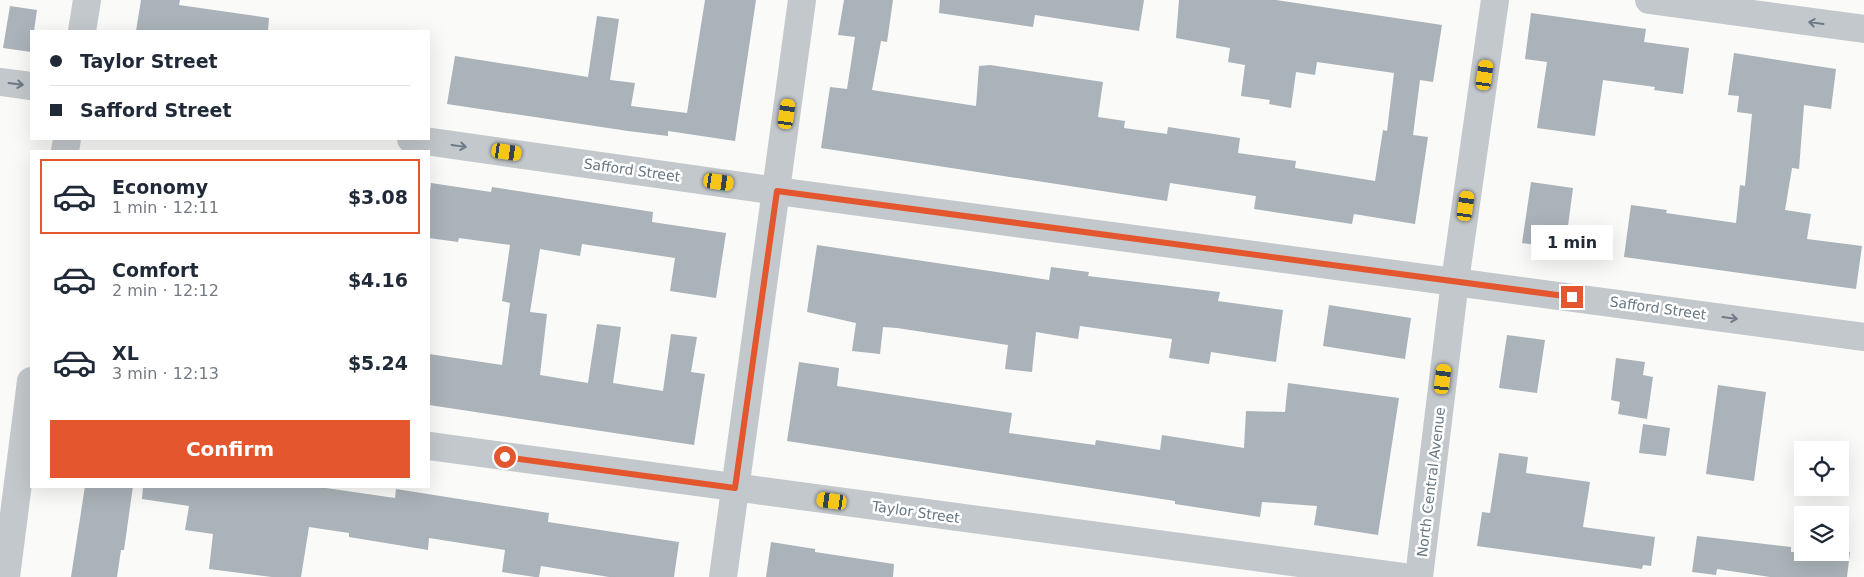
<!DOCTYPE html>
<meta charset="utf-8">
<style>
:root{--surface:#fff;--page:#f6f6f7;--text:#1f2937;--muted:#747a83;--line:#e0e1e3;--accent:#e4572e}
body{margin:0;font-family:"DejaVu Sans",sans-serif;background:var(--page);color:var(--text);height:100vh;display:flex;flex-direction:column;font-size:19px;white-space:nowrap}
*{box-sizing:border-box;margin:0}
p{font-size:16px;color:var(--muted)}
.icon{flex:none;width:28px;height:28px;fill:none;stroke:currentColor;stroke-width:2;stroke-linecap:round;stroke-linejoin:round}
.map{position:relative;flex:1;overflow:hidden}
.side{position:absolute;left:30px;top:150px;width:400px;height:338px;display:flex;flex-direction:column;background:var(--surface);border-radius:0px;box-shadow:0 5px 20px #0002}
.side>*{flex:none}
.guide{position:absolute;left:30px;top:30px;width:400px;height:110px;border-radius:0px;box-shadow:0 5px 20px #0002;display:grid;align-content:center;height:110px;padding:0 20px;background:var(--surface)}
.controls{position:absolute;left:1794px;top:441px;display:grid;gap:10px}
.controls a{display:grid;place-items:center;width:55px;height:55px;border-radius:0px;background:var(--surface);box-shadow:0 5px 20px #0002;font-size:25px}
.end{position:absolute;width:22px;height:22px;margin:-11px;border:6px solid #e4572e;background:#fff;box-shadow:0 0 0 2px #fff}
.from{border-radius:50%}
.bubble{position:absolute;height:35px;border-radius:0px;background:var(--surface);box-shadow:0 5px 20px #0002;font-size:16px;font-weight:800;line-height:35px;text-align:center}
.car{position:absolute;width:15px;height:30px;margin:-15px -8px;border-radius:6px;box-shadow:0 0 4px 1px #0007;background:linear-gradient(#f5c518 24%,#345 0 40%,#f5c518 0 76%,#345 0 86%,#f5c518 0)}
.guide b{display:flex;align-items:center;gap:18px;height:48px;font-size:19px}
.guide b+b{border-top:1px solid var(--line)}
.guide i{width:12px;height:12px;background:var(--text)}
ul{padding:9px 0 0;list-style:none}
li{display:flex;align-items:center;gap:15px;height:75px;margin:0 10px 8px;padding:0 10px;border:2px solid transparent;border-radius:0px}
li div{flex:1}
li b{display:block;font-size:19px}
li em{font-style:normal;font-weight:800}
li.current{border-color:var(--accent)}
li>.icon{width:45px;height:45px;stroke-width:1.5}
.primary-button{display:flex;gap:10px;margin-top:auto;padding:10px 20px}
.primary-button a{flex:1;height:58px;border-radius:0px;background:var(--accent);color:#fff;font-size:20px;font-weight:800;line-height:58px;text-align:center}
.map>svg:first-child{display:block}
.building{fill:#aab3b9}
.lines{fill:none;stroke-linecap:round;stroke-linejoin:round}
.minor{stroke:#c3c8cc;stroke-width:28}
.tertiary{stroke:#c3c8cc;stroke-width:28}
.oneway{stroke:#6a7a87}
.route{stroke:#e4572e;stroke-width:6}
.labels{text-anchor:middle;stroke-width:5;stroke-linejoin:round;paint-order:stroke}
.street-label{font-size:14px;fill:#657683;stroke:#fff}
</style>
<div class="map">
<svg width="1864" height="577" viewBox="0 0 1864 577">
<rect width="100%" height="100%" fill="#fafaf8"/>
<!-- building -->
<g class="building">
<path d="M141,0H180L179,5L269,18L268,31H136Z"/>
<path d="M705,0H756L735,141L668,131V136L628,131L447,104L455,56L588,77L597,16L619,19L610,80L635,83L631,106L687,113Z"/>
<path d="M844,0H893L887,42L881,41L872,90L976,106L979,66L990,65L1103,82L1098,117L1125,121L1124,128L1167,134L1168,127L1240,138L1238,153L1296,161L1295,168L1375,181L1383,130L1387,131L1394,73L1317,62L1315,75L1296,72L1291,108L1269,104L1270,100L1241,96L1245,65L1228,62L1230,48L1176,38L1179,0H1276L1442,25L1433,82L1420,80L1413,135L1428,137L1415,224L1354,214L1352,224L1254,209L1256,196L1170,183L1167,201L821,148L830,87L847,89L855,37L838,35Z"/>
<path d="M940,0H1144L1139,31L1035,15L1033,27L939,13Z"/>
<path d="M10,6L37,10L34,31H31V52L3,48Z"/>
<path d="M1531,13L1646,29L1644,42L1689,48L1683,94L1654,90L1655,87L1603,80L1595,136L1537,128L1547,62L1525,59Z"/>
<path d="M1734,53L1836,69L1831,109L1804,105L1799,169L1792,168L1785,210L1811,214L1807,239L1862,246L1856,289L1624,257L1631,205L1667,210L1666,213L1736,223L1740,185L1745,186L1752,114L1737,112L1739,96L1728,95Z"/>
<path d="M1531,182L1573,188L1565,249L1522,243Z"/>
<path d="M431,183L491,192L492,187L653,212L652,222L726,233L716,298L670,291L675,258L582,244L580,256L540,249L530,312L547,314L540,375L588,383L597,324L621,327L613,383L663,391L671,334L697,337L691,372L705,374L694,445L429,405V354L502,365L510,303L502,301L510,245L459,238L458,242L429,238V200Z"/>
<path d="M817,245L1049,280L1051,267L1089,272L1088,276L1220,292L1218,301L1283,310L1276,362L1211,352L1209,364L1169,358L1172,339L1080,326L1078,339L1036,332L1032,372L1005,369L1008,345L897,328L883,327L880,354L852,351L856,323L807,312Z"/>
<path d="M1329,305L1411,318L1405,359L1323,346Z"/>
<path d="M1507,335L1545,340L1537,393L1499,388Z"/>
<path d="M1616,358L1645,362L1643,375L1653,377L1647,419L1618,414L1620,402L1611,400Z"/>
<path d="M799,362L839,368L837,386L1012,413L1009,433L1095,445L1096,440L1160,450L1162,435L1244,448L1246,411L1285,412L1288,383L1399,398L1378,535L1314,525L1317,506L1262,502L1260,517L1175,504V501L787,441Z"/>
<path d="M1718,385L1766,392L1754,481L1706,474Z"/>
<path d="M1643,424L1670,428L1666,456L1639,453Z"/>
<path d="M1499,453L1528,457L1526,473L1590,482L1583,527L1655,537L1651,566L1643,565L1642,569L1477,546L1482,512L1490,513Z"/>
<path d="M85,486H133L124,550H121L117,577H71Z"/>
<path d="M143,486H312L395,498L396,489L549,513L548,522L679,542L674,577H609L541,566L539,577H535L502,572L505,550L429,538L428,550L349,537V533L309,527L301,577H272L209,569L213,534L185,530L189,506L142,499Z"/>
<path d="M1697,536L1791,547V552H1850L1847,577H1770L1717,569L1716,575L1692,572Z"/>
<path d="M771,542L815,549V552L894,564L893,577H766Z"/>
</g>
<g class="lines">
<!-- minor -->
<g class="minor">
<path d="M1649,0L1864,29"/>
<path d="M0,82L31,86"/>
<path d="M411,139L777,191L1864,337"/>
<path d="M429,446L1403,577"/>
<path d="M723,577L802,0"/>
<path d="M1419,577L1455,281L1495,0"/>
</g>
<!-- tertiary -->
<g class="tertiary">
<path d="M82,31L87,0"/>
<path d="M65,151L67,139"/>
<path d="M6,577L31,381"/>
</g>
</g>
<!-- one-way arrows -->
<defs><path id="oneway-shaft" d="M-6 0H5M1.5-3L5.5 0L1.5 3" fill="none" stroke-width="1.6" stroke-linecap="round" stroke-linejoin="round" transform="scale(1.25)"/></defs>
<g class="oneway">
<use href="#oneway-shaft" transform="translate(1816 23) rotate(-172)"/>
<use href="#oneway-shaft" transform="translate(16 84) rotate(7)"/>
<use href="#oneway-shaft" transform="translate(459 146) rotate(8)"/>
<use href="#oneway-shaft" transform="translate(1730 318) rotate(8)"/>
</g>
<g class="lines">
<!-- route -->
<path class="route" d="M505,457L735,488L777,191L1572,297"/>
</g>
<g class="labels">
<!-- street labels -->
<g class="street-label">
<text transform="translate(632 170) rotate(8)" y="5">Safford Street</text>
<text transform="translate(1658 308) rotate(8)" y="5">Safford Street</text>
<text transform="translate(1431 482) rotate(-83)" y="5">North Central Avenue</text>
<text transform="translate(916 512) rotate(8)" y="5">Taylor Street</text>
</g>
</g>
</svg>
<div class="controls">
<a><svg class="icon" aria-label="locate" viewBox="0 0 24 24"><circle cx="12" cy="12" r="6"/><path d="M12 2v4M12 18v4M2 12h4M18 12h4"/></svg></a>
<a><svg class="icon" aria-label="layers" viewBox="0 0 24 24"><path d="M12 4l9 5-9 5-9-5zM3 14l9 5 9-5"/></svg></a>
</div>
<i class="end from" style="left:505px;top:457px"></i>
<i class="end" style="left:1572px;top:297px"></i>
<div class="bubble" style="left:1531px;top:225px;width:82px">1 min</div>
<i class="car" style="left:1485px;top:75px;rotate:8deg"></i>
<i class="car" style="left:787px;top:114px;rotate:8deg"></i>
<i class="car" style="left:507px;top:152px;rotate:98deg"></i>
<i class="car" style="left:719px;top:182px;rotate:98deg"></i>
<i class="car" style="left:1466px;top:206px;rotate:8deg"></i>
<i class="car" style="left:1443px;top:379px;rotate:7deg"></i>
<i class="car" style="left:832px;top:501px;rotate:278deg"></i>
<div class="guide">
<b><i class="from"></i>Taylor Street</b>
<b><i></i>Safford Street</b>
</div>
<section class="side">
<ul>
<li class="current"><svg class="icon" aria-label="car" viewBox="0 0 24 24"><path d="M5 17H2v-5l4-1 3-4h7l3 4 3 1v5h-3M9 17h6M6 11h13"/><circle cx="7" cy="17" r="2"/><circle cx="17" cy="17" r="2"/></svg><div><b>Economy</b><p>1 min · 12:11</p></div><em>$3.08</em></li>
<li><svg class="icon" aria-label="car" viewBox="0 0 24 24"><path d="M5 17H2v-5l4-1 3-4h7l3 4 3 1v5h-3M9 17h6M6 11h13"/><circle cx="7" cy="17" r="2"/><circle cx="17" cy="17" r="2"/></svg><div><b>Comfort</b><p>2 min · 12:12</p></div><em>$4.16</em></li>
<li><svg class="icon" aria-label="car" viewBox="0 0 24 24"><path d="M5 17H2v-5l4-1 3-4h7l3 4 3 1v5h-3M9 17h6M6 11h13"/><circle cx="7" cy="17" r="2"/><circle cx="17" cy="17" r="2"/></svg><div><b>XL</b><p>3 min · 12:13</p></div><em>$5.24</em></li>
</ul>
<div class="primary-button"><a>Confirm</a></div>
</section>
</div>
